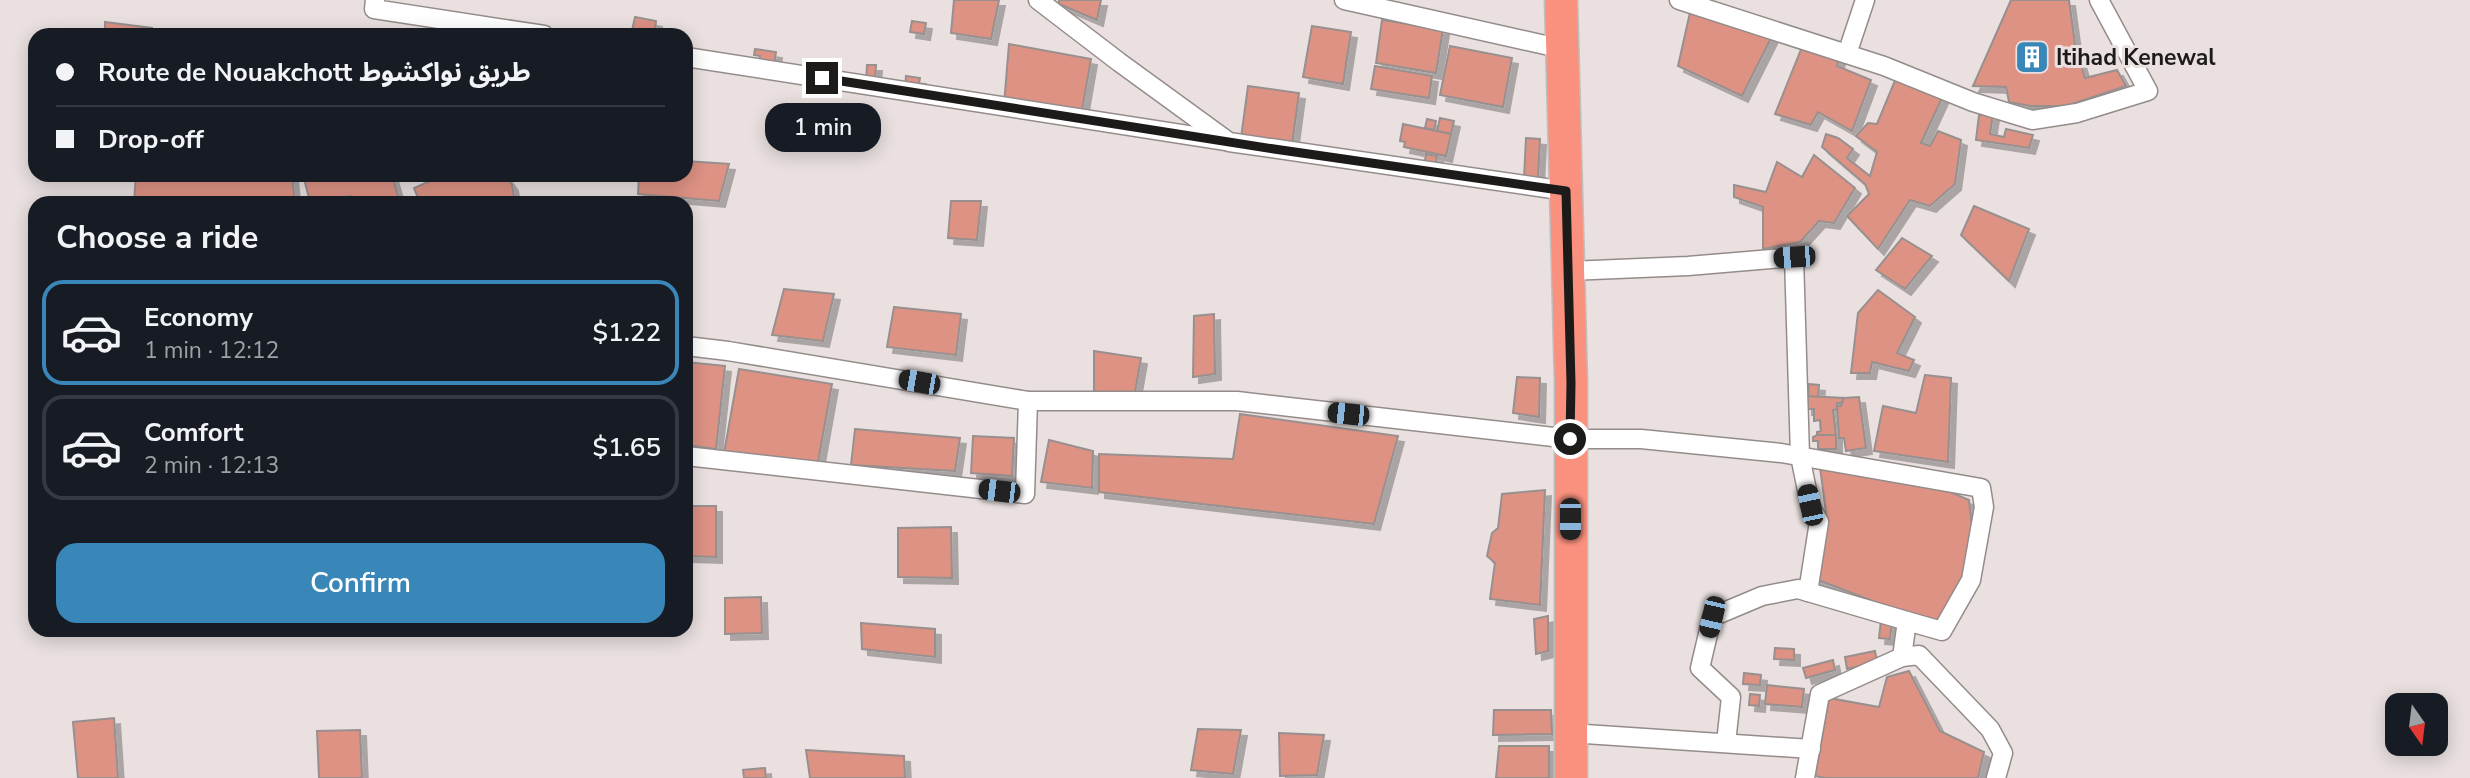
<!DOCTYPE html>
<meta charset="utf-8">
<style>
:root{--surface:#171b24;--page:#20242c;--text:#f1f3f6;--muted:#9ea1a6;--line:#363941;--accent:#3986b9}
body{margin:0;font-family:"Nunito Sans","Noto Sans Arabic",sans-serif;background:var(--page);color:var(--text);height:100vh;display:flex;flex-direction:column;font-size:26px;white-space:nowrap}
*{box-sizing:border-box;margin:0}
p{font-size:23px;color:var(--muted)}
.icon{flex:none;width:38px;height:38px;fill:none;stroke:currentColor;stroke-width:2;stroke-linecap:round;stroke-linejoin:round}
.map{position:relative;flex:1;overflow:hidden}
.panel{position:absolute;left:28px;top:196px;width:665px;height:441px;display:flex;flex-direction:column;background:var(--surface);border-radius:21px;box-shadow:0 4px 18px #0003}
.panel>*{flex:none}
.top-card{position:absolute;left:28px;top:28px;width:665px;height:154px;border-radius:21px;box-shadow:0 4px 18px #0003;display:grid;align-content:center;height:154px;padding:0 28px;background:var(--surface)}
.needle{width:46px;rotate:166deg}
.controls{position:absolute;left:2385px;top:693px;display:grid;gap:14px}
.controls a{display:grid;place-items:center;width:63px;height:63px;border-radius:14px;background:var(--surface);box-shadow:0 4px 18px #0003;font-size:35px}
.end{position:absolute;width:32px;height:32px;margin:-16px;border:9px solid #1d1a1a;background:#fff;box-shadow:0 0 0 4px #fff}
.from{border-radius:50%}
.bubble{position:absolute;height:49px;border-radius:21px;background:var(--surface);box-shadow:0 4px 18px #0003;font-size:23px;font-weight:600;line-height:49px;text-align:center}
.car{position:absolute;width:21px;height:42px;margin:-21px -10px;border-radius:9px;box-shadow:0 0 5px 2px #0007;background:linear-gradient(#222 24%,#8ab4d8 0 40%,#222 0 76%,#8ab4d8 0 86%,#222 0)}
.top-card b{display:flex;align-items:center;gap:24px;height:66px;font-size:26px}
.top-card b+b{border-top:2px solid var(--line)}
.top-card i{width:18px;height:18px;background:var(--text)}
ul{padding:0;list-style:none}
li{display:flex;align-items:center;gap:21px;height:105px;margin:0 14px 10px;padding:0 14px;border:4px solid var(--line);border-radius:21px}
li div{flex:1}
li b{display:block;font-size:26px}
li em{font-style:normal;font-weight:600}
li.selected{border-color:var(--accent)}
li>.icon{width:63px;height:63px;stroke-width:1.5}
h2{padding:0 28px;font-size:32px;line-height:84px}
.action{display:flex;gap:14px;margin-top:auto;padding:14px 28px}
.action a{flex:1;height:80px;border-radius:21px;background:var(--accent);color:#fff;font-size:28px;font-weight:600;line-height:80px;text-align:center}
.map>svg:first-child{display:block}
.building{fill:#dd9284;stroke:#98908f;stroke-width:2;filter:url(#shadow)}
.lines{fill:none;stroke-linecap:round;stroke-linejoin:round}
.street-casing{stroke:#948c8a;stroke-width:21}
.highway-casing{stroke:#c0bfbf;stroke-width:35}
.street{stroke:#fff;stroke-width:18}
.highway{stroke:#fa907e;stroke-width:32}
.route{stroke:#1d1a1a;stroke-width:9}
.labels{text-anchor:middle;stroke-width:6;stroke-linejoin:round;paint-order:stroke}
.poi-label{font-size:23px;font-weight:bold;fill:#1d1a1a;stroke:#e9e0df;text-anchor:start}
</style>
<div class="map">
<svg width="2470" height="778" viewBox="0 0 2470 778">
<defs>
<filter id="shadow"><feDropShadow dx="6" dy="6" stdDeviation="0" flood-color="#0004"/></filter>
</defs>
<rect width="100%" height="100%" fill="#e9e0df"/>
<!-- building -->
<g class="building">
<path d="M954,0H999L991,39L951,33Z"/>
<path d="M1059,0H1101L1097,20L1059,4Z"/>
<path d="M2011,0H2069L2075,44L2085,78L2117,70L2126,86L2066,106H2030L2009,102L2006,87L1973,86Z"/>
<path d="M1691,8L1772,36L1742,96L1678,66Z"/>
<path d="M635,17L656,21L655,31L645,29L644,35H631Z"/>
<path d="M1382,20L1443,29L1436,73L1376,63Z"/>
<path d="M912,21L926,23L924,34L910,32Z"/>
<path d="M105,22L152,28V35H105Z"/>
<path d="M1312,26L1351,32L1343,84L1303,77Z"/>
<path d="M1009,44L1091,59L1081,116L1004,105Z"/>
<path d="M1450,46L1512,58L1503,107L1440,95Z"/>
<path d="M1802,47L1839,59L1837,66L1871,80L1852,131L1818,112L1811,125L1775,114Z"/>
<path d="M755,49L776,52L774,66L759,64L760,56L754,55Z"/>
<path d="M816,59L828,60L827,70L815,68Z"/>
<path d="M867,65H876L875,81L866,80Z"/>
<path d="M1375,66L1432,76L1429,98L1371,89Z"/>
<path d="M906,76L920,78L918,89L905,87Z"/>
<path d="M1896,78L1942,98L1921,143L1930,146L1938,131L1961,140L1955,184L1930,206L1910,200L1878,249L1847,216L1869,194L1865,184L1822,147L1826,134L1838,138L1853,149L1847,158L1870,176L1877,152L1856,136L1868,123L1877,124Z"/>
<path d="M1248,86L1299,93L1292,145L1241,138Z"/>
<path d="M1993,114L1990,134L2004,137L2006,129L2033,135L2029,148L1976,140L1979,115Z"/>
<path d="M1440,118L1454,121L1451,134L1437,131Z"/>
<path d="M1427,119L1436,121L1434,130L1425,128Z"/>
<path d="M1403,124L1451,134L1446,156L1404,147L1405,142L1400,141Z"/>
<path d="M1526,138L1540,139L1538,178H1524Z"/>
<path d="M1426,154L1437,156L1435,169L1424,167Z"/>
<path d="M1814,155L1855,188L1834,223L1819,221L1800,242L1763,249V207L1734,197V185L1766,192L1777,162L1802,177Z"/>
<path d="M686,161L729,164L719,201L638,194L639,175H686Z"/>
<path d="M136,175H292L295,203H134Z"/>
<path d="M303,175H392L400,203H353L351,196L310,202Z"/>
<path d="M444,175H505L512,185L515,203H420L414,188Z"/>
<path d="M951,201H981L977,240L948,238Z"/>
<path d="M1974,206L2029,229L2009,281L1961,235Z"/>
<path d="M1902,238L1932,256L1905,289L1876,270Z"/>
<path d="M784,289L834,294L823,341L772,335Z"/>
<path d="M1878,290L1915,317L1897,353L1914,360L1909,371L1872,362L1870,373H1851L1858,313Z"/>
<path d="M894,307L961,314L956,355L887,347Z"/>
<path d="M1214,314L1215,374L1193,377L1194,316Z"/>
<path d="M1094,351L1141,358L1134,398L1094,391Z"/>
<path d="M686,362L725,366L716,449L686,445Z"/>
<path d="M739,369L832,384L817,468L724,453Z"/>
<path d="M1925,375L1951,378L1948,462L1874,451L1883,406L1916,413Z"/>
<path d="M1517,377L1540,378L1539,417L1513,413Z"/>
<path d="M1809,384L1819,385L1818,398L1808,397Z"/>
<path d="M1806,396L1844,398L1841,403H1837L1838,409L1833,410L1836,435H1817V432L1821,431L1820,420L1814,421V409H1806Z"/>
<path d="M1859,397L1866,448L1846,451L1844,438H1839L1837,406H1841L1844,398Z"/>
<path d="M1240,414L1398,436L1374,524L1099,492V454L1233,459Z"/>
<path d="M855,429L960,438L955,471L851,465Z"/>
<path d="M1817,435H1836V449H1818V441H1813V437Z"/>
<path d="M973,436L1014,438L1012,476L971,473Z"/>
<path d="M1049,440L1093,451L1092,488L1041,482Z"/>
<path d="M1820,467L1919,479L1969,500L1974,543L1960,590L1940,627L1813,578L1826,513Z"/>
<path d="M1545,490L1540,605L1490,599L1495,563L1487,556L1492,533L1498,528L1502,494Z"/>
<path d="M686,506H716V557L686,556Z"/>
<path d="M951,527L952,578L898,577V528Z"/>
<path d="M761,597L762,633L725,634V598Z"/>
<path d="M1548,616V651L1536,654L1534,619Z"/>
<path d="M1881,620L1892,621L1890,639L1879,638Z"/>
<path d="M861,623L935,629V657L862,649Z"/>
<path d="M1775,648L1794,649V660L1774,659Z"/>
<path d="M1875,651L1877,662L1847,669L1845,657Z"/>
<path d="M1833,660L1835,670L1806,678L1803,668Z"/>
<path d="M1909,671L1940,731L1984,752L1978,778H1825L1815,776L1829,698L1879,707L1887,677Z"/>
<path d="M1744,673L1761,675L1760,685L1743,684Z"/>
<path d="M1767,685L1804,689L1802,707L1765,704Z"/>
<path d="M1750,694L1760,695L1759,706L1749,705Z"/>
<path d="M1494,710H1551L1552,734L1493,735Z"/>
<path d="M114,718L118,778H78L73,722Z"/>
<path d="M1198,729L1241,730L1233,774L1191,770Z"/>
<path d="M360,730L362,778H319L317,731Z"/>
<path d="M1279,733L1324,735L1317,775L1280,776Z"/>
<path d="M1499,746H1549V778H1496Z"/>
<path d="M806,750L904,756L905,778H810Z"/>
<path d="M765,768L766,778H744L743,770Z"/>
</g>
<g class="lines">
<!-- street casing -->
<g class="street-casing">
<g id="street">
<path d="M375,0L374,9L544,35"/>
<path d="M1038,0L1119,62L1229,142L1566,191"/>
<path d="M1344,0L1563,49"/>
<path d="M1679,0L1884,66L1973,102L2032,120L2077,113L2148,91L2099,0"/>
<path d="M1847,54L1865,0"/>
<path d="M686,57L1226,141"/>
<path d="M1569,271L1688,266L1794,257L1800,456L1810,505L1819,522L1808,592"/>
<path d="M686,346L728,351L1028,401H1237L1571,439H1641L1781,453L1981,488L1984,507L1971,580L1942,631L1907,621"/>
<path d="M686,456L1025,494L1028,401"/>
<path d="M1570,733L1811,749"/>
<path d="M1726,743L1731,697L1700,668L1712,617L1762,596L1798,589L1907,621L1902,657"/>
<path d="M1805,778L1820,694L1902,657L1919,655L1990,729L2003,753L1996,778"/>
</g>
</g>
<!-- highway casing -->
<g class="highway-casing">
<path id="highway" d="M1561,0L1571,383V778"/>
</g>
<!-- street -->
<use href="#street" class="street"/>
<!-- highway -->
<use href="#highway" class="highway"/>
</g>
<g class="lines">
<!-- route -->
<path class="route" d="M822,78L1274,149L1566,191L1571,383L1570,439"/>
</g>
<!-- icons -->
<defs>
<g id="building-square" transform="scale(1.75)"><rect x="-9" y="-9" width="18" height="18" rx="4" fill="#3986b9" stroke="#e9e0df"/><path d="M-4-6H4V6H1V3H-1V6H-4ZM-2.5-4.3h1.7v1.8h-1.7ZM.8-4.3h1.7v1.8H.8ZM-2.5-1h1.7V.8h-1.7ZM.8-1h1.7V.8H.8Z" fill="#fff"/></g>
</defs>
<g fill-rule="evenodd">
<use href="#building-square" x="2032" y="57"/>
</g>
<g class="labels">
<!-- poi labels -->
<g class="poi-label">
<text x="2056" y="65">Itihad Kenewal</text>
</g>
</g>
</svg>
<div class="controls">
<a><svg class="needle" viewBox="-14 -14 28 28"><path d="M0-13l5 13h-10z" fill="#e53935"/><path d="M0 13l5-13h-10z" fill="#9ea1a6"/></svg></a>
</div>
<i class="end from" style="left:1570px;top:439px"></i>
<i class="end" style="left:822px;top:78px"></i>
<div class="bubble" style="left:765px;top:103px;width:116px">1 min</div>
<i class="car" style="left:1794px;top:257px;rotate:266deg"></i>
<i class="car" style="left:919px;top:382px;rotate:280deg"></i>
<i class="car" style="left:1348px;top:414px;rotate:276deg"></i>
<i class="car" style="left:999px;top:491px;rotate:277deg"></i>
<i class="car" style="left:1810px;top:505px;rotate:348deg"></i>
<i class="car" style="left:1570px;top:519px;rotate:180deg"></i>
<i class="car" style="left:1712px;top:617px;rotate:193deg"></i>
<div class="top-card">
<b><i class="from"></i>Route de Nouakchott طريق نواكشوط</b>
<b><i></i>Drop-off</b>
</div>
<section class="panel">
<h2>Choose a ride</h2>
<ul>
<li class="selected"><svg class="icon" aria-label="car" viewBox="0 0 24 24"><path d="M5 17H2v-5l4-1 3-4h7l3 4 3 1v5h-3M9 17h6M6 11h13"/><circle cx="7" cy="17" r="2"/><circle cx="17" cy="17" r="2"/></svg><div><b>Economy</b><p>1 min · 12:12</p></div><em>$1.22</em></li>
<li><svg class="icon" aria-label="car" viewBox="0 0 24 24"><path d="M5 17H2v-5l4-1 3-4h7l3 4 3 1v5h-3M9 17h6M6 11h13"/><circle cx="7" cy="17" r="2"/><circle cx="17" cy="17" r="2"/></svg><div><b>Comfort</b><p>2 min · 12:13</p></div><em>$1.65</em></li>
</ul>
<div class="action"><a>Confirm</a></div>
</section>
</div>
